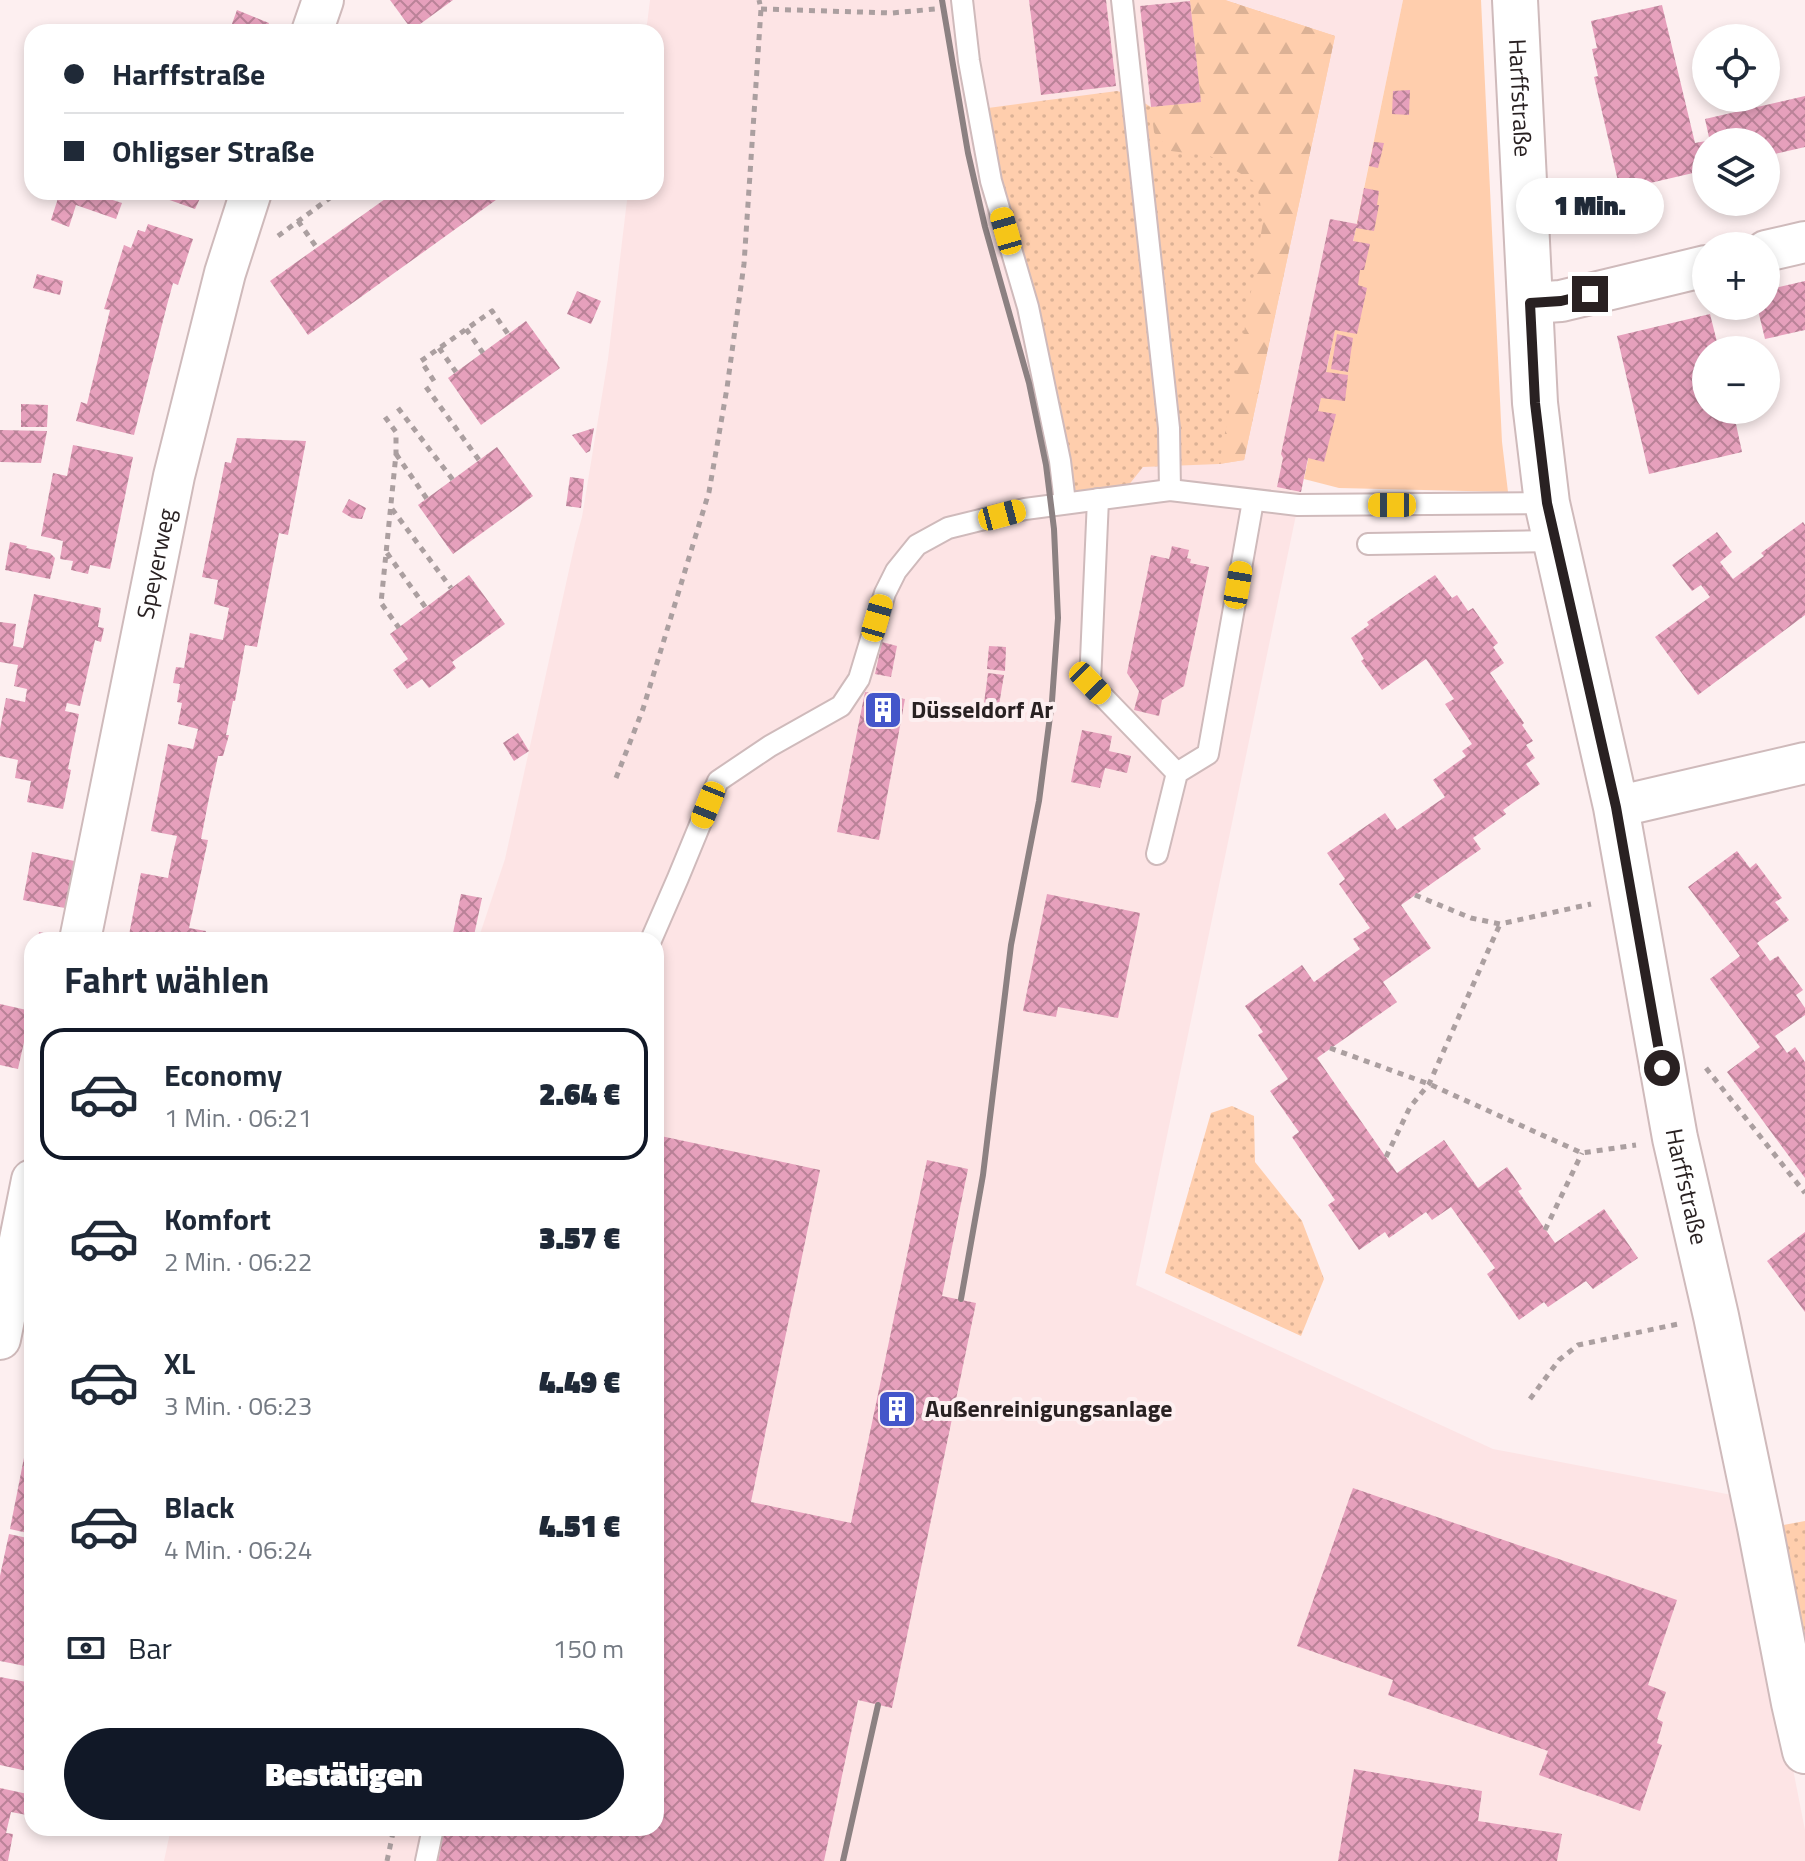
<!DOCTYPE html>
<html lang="de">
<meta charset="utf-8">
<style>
:root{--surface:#fff;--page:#f6f6f7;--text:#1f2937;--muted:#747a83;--line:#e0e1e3;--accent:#111827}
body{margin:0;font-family:"Titillium Web",sans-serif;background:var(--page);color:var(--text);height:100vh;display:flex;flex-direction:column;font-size:30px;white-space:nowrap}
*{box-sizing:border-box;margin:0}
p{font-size:26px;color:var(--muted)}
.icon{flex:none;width:44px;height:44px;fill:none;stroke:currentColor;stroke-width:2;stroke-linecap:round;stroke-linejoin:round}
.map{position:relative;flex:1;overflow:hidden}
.sheet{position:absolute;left:24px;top:932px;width:640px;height:904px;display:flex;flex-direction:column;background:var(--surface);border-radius:24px;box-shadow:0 4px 12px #0003}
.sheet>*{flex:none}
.top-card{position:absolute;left:24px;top:24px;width:640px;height:176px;border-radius:24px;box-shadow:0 4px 12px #0003;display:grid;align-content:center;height:176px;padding:0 40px;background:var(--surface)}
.tools{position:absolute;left:1692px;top:24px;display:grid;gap:16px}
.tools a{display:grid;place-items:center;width:88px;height:88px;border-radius:50%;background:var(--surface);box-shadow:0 4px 12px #0003;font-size:40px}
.end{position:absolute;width:36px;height:36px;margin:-18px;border:10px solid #292122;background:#fff;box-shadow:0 0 0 4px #fff}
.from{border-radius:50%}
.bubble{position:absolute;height:56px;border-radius:28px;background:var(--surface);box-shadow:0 4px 12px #0003;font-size:26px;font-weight:800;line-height:56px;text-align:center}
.car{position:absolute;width:24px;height:48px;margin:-24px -12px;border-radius:10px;box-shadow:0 0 6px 2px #0007;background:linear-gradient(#f5c518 24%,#345 0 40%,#f5c518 0 76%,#345 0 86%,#f5c518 0)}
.top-card b{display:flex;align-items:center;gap:28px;height:76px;font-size:30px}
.top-card b+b{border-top:2px solid var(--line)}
.top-card i{width:20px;height:20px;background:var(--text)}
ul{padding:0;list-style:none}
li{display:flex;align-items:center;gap:24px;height:132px;margin:0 16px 12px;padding:0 24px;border:4px solid transparent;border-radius:24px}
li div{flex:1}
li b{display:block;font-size:30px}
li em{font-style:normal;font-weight:800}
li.current{border-color:var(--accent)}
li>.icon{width:72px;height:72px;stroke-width:1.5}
h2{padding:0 40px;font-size:36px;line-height:96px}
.pay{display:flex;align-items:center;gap:20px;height:88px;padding:0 40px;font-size:30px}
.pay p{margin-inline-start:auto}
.button{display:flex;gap:16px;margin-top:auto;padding:16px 40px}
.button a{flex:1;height:92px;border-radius:48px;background:var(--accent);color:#fff;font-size:32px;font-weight:800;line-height:92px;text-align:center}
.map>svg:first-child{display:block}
.built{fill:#fde4e5}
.grass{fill:url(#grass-dots)}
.forest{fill:url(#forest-firs)}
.garden{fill:#ffcead}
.building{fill:url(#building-cross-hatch)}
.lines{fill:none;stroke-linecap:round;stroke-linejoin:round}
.service-casing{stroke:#cfbabb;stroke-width:24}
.minor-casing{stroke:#cfbabb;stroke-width:44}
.tertiary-casing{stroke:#cfbabb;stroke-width:48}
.path{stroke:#ab9fa0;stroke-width:5;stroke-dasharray:6 6;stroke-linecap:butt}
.service{stroke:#fff;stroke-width:20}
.minor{stroke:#fff;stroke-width:40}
.tertiary{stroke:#fff;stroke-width:44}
.rail{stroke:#8c8182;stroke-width:6}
.route{stroke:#292122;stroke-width:10}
.labels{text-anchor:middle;stroke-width:8;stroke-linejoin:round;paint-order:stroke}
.street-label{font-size:24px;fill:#292122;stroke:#fdeff0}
.poi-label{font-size:24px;font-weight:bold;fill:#292122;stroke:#fdeff0;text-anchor:start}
</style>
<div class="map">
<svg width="1805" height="1861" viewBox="0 0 1805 1861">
<defs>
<pattern id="grass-dots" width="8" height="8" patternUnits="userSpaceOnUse" patternTransform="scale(2)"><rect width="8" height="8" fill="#ffcead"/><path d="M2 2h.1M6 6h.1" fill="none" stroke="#dbb195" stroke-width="1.8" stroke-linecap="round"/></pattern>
<pattern id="forest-firs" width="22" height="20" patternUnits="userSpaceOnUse" patternTransform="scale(2)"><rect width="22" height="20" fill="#ffcead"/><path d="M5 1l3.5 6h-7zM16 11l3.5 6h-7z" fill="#dbb195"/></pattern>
<pattern id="building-cross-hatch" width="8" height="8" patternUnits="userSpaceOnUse" patternTransform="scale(2)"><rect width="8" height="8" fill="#e6a0bc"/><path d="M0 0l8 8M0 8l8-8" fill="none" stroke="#ba8298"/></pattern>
</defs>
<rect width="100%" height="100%" fill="#fdeff0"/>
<!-- built -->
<path class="built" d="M650,0H1403L1136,1285L1493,1449L1732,1495L1781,1708L1805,1830V1861H164L171,1828H656V940H478L505,859L575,543L582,517L608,359L628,192H656V32H646Z"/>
<!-- grass -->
<g class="grass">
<path d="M1190,0H1225L1335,36L1244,460L1219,464L1143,467L1124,491L1065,497L973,110L1117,91L1131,95L1151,107L1201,102Z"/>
<path d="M1232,1106L1254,1116L1255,1162L1302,1221L1324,1279L1301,1336L1165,1273L1211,1113Z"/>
<path d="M1805,1521V1668L1778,1526Z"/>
</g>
<!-- forest -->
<path class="forest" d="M1190,0H1225L1335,36L1244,460L1219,464L1241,350L1263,222L1257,183L1210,156L1171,151L1154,132L1151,107L1201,102Z"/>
<!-- garden -->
<path class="garden" d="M1403,0H1481L1502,442L1508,492L1339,488L1304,479Z"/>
<!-- building -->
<g class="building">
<path d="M390,0H453L412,30Z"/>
<path d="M1029,0H1106L1116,86L1041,95Z"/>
<path d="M1190,1L1201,102L1151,107L1140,6Z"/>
<path d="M1662,5L1695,143L1706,141V170L1620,190L1594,77L1598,76L1592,49L1597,48L1591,21Z"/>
<path d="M237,10L269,23L265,32H229Z"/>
<path d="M1410,90L1409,115L1392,114L1393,91Z"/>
<path d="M1805,96V147L1766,156V142H1710L1705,119Z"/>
<path d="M1374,142L1384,143L1378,168L1369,166Z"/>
<path d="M1364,188L1379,191L1377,205H1379L1374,231L1356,228L1353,241L1370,244L1364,270H1360L1358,285L1367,288L1357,334L1335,330L1327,367L1326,372L1348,375L1345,401L1321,398L1318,411L1336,414L1324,462L1308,458L1301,492L1277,487L1283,458L1281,454L1330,219L1357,224Z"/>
<path d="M60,192H88L122,203L116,219L76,205L69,227L51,220Z"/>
<path d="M147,192H203L195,209Z"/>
<path d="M395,192H507L308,335L270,281Z"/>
<path d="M148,224L193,239L178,285L173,283L167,305L134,435L76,421L81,402L87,404L110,310L104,309L124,245L131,248L138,230L145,232Z"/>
<path d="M37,274L63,281L60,295L33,288Z"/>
<path d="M1805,281V330L1765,339L1757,306H1766V290Z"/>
<path d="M577,291L601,301L591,324L567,314Z"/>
<path d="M1710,314L1719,350H1706V410H1733L1742,452L1649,474L1617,336Z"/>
<path d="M526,321L560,368L481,425L448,378Z"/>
<path d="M1337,334L1353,338L1348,372L1331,369Z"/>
<path d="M21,404L48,405L47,427H21Z"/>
<path d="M594,428L590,451L586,453L572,435Z"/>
<path d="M0,430L47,431L41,463L0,462Z"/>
<path d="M237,438L306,441L288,535L279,533L257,647L245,645L235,701H233L226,735H229L223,756H218L209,798L201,839L208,840L189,928L206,931L204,940H128L141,873L168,878L172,857L177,836L151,831L168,744L193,749L198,729L178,724L182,703L177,702L180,684L173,683L176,667L184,668L190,633L223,640L229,608L214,604L218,580L202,577L225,462L231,463Z"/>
<path d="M73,445L133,457L110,569L90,565L88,574L71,570L73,561L60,559L63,541L41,536L53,473L67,476Z"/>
<path d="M497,447L533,496L453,554L418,505Z"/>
<path d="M570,477L584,479L581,508L566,506Z"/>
<path d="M349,499L366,508L362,519L352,518L342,512Z"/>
<path d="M1803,522L1805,525V615L1698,695L1655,637L1710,597L1701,585L1692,591L1672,565L1717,532L1732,552L1720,562L1733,579L1764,556L1761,553Z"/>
<path d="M10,542L27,546L26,548L50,553L55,558L50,579L5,570Z"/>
<path d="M1172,546L1189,550L1187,558L1191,559L1190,563L1209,567L1184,686L1162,700L1159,716L1134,710L1139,691L1127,673L1151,555L1169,559Z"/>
<path d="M469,575L505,624L452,662L456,668L429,688L422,679L407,689L393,670L408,659L390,634Z"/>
<path d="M1435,575L1452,598L1457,595L1468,611L1473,608L1498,643L1493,647L1504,663L1490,673L1524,723L1522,725L1533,741L1526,745L1535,758L1526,764L1540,784L1503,810L1506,814L1473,838L1481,849L1401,905L1431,948L1383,982L1397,1002L1317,1058L1397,1173L1444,1140L1478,1188L1507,1167L1522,1189L1518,1191L1555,1243L1604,1209L1638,1258L1593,1289L1586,1281L1548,1307L1544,1302L1519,1320L1487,1274L1495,1268L1451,1207L1432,1220L1426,1212L1389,1238L1385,1232L1359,1250L1328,1205L1335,1200L1292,1137L1299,1132L1270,1091L1288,1079L1258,1035L1263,1032L1245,1006L1302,965L1314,982L1360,949L1353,939L1370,928L1339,884L1345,879L1327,853L1385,813L1397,830L1445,797L1433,780L1466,756L1462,751L1472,744L1445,704L1454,699L1426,659L1382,690L1361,661L1364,659L1351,638L1369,625L1367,622Z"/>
<path d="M34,594L101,608L98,627L104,628L101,642L95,640L80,706L67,703L65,711L79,714L68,769L71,770L63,809L27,802L31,781L15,778L18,760L0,756V729L6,698L25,702L27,689L14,686L18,665L0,662V622L16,624L13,646L23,648Z"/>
<path d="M882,642L897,646L891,677L875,674Z"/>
<path d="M989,646L1006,647L1005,671L987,669Z"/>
<path d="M988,673L1004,675L999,705L984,703Z"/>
<path d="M865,692L905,699L879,840L837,832Z"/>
<path d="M1082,730L1112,736L1109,751L1131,756L1127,773L1105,768L1100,788L1071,782Z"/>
<path d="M518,733L529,751L514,761L503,743Z"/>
<path d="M1737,851L1750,868L1756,863L1782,898L1775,902L1789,920L1757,943L1770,961L1778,956L1803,990L1796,995L1805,1008V1015L1775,1036L1787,1053L1795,1047L1805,1062V1178L1727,1072L1760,1047L1710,979L1740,956L1688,887Z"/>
<path d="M32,852L79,862L70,909L23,900Z"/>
<path d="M461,894L482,898L473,940L452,938Z"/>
<path d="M1047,894L1140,913L1118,1018L1058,1007L1056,1017L1023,1011Z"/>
<path d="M39,932L59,936V940H38Z"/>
<path d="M0,1004L31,1011L18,1069L0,1065Z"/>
<path d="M656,1135L820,1170L751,1502L851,1523L927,1160L968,1169L942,1296L976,1303L892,1708L858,1700L824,1861H438L445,1828H656Z"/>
<path d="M1805,1232V1312L1767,1261Z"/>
<path d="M31,1422H32V1534L10,1529Z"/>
<path d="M1353,1488L1677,1600L1648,1685L1666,1692L1657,1719L1663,1722L1657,1743L1662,1745L1640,1811L1539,1775L1548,1751L1388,1695L1393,1680L1297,1646Z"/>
<path d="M9,1534L32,1539V1655L30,1667L0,1661V1576Z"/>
<path d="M0,1677L32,1683V1745L27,1771L0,1765Z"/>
<path d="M1354,1769L1482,1791L1478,1821L1562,1834L1557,1861H1338Z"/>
<path d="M0,1788L32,1795V1816L11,1812L6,1833L13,1834L8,1861H0Z"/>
</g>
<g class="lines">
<!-- service casing -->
<g class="service-casing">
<g id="service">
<path d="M962,0L969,61L991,181L1028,307L1060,461L1065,503"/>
<path d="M1122,0L1169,428L1170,490"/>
<path d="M1098,499L1090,683L1177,773"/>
<path d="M1368,544L1555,541"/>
<path d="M1157,854L1177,773L1208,754L1253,501"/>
<path d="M651,940L678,878L718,781L770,746L841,706L859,679L885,593L896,571L917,545L948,528L1025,509L1170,490L1298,505L1547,503"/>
<path d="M426,1861L433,1828"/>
</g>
</g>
<!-- minor casing -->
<g class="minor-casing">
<g id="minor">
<path d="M312,32L323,0"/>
<path d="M1766,251L1805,242"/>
<path d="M1530,303L1561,301L1706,266"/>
<path d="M1616,807L1805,763"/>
<path id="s1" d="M80,940L174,476L225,273L251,192"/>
<path d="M0,1339L32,1180"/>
</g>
</g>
<!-- tertiary casing -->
<g class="tertiary-casing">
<g id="tertiary">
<path id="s2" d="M1515,0L1535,403L1547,503L1616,807L1675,1138L1716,1316L1760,1527L1794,1703L1805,1751"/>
</g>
</g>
<!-- path -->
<g class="path">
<path d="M761,9L892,13L935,9"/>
<path d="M298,221L317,248"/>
<path d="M278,236L338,192"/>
<path d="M466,329L483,353"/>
<path d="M439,348L456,372"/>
<path d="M434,381L421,361L492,311L508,334"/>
<path d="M426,387L479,460"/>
<path d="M398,408L453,480"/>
<path d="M385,417L396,432V454L381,603L399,628"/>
<path d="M396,454L427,499"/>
<path d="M392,509L451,588"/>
<path d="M387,553L426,608"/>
<path d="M616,778L643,709L709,492L727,388L744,264L761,9L759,0"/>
<path d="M1415,895L1471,918L1500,924L1591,904"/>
<path d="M1330,1048L1429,1084L1582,1153L1636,1145"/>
<path d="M1706,1068L1805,1193"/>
<path d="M1386,1157L1410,1107L1429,1084L1500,924"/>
<path d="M1545,1230L1582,1153"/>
<path d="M1530,1399L1559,1360L1578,1345L1678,1324"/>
<path d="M387,1861L394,1828"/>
</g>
<!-- service -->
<use href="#service" class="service"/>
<!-- minor -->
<use href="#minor" class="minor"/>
<!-- tertiary -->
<use href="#tertiary" class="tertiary"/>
<!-- rail -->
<g class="rail">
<path d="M942,0L968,153L985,227L1029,383L1046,465L1054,529L1058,618L1052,701L1039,801L1011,945L983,1175L961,1299"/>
<path d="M843,1861L878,1705"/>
</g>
</g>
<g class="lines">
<!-- route -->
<path class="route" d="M1590,294L1561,301L1530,303L1535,403L1547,503L1616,807L1662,1068"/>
</g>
<!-- icons -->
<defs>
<g id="building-square" transform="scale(2)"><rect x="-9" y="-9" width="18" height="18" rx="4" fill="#4456ca" stroke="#fdeff0"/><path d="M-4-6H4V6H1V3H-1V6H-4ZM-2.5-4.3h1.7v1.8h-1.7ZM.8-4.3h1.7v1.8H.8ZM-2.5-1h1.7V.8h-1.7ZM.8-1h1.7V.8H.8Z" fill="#fff"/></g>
</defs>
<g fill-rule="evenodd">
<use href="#building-square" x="883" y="710"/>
<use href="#building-square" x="897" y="1409"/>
</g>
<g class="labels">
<!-- street labels -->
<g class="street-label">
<text dy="8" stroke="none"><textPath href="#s2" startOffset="98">Harffstraße</textPath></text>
<text dy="8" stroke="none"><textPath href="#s1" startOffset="384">Speyerweg</textPath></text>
<text dy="8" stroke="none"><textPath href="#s2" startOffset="1202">Harffstraße</textPath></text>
</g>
<!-- poi labels -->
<g class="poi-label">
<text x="911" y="718">Düsseldorf Ar</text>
<text x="925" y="1417">Außenreinigungsanlage</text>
</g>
</g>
</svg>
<div class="tools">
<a><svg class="icon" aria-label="locate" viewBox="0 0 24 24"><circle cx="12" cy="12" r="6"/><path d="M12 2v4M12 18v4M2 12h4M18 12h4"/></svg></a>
<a><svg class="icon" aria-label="layers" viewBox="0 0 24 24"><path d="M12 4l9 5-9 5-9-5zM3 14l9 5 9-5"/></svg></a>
<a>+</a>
<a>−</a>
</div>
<i class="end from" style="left:1662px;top:1068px"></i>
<i class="end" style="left:1590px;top:294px"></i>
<div class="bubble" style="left:1516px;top:178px;width:148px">1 Min.</div>
<i class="car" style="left:1006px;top:231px;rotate:344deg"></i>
<i class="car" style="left:1392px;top:505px;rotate:270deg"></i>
<i class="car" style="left:1002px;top:515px;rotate:75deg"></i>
<i class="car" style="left:1238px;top:585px;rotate:10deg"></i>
<i class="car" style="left:877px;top:618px;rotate:16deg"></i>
<i class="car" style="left:1090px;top:683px;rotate:136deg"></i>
<i class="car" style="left:708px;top:805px;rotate:202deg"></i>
<div class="top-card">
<b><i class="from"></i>Harffstraße</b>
<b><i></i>Ohligser Straße</b>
</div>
<section class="sheet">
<h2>Fahrt wählen</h2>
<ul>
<li class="current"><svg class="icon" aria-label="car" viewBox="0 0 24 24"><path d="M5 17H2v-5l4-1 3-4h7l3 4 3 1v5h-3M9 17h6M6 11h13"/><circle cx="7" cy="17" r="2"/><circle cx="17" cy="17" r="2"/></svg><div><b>Economy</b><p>1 Min. · 06:21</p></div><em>2.64 €</em></li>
<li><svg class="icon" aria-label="car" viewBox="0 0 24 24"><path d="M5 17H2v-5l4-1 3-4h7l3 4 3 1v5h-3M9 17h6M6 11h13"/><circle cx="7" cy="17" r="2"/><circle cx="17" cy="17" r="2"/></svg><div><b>Komfort</b><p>2 Min. · 06:22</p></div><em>3.57 €</em></li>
<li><svg class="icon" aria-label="car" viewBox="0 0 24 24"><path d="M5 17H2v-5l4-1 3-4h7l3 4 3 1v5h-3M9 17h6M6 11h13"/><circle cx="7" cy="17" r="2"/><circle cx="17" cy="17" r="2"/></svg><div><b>XL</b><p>3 Min. · 06:23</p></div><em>4.49 €</em></li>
<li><svg class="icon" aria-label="car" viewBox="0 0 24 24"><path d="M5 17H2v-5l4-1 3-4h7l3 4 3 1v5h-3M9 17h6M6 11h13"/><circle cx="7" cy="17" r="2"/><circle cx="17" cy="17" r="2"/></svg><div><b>Black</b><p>4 Min. · 06:24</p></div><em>4.51 €</em></li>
</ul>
<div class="pay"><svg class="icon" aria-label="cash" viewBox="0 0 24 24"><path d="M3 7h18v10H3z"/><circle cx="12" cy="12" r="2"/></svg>Bar<p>150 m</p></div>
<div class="button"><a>Bestätigen</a></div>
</section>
</div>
